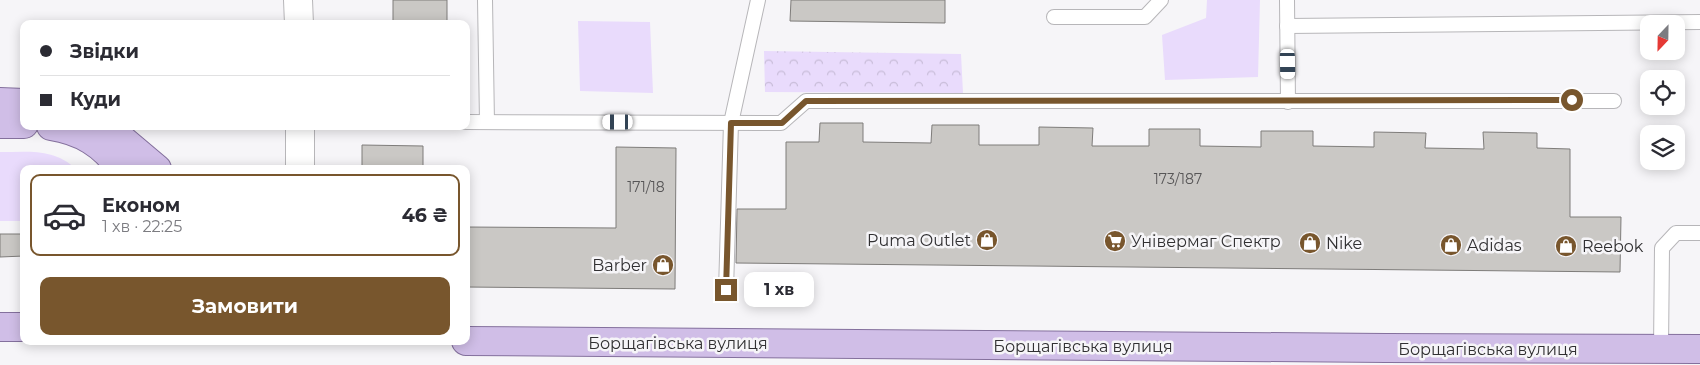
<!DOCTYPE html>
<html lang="uk">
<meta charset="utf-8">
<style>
:root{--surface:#fff;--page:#f2f2f3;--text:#2b2b33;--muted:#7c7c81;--line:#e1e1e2;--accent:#78562d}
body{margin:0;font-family:Montserrat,sans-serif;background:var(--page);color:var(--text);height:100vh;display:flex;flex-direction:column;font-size:19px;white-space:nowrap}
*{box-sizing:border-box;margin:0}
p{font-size:16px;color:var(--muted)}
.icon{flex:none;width:28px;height:28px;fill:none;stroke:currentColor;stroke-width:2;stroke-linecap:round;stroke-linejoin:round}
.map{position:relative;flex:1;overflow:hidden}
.details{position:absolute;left:20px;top:165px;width:450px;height:180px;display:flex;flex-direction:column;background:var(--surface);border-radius:10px;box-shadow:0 2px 12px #0003}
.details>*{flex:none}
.banner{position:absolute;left:20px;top:20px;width:450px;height:110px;border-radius:10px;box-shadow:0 2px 12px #0003;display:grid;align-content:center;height:110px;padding:0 20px;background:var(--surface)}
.needle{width:32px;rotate:202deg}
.tools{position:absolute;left:1640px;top:15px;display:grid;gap:10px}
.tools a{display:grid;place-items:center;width:45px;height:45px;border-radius:10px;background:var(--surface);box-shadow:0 2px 12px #0003;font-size:25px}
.end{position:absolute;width:22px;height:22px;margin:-11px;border:6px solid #78562d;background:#fff;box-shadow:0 0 0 2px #fff}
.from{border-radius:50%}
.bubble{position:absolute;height:35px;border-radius:10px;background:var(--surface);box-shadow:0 2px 12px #0003;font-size:16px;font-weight:700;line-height:35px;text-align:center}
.car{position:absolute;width:15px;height:30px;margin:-15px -8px;border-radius:6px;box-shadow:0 0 4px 1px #0007;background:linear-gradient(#fff 24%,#345 0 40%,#fff 0 76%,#345 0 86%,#fff 0)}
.banner b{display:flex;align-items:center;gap:18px;height:48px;font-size:19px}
.banner b+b{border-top:1px solid var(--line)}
.banner i{width:12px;height:12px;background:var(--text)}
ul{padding:9px 0 0;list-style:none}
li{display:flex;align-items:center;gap:15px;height:82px;margin:0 10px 8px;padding:0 10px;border:2px solid var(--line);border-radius:10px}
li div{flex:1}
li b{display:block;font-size:19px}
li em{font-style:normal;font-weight:700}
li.on{border-color:var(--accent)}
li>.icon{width:45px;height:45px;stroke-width:1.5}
.primary-button{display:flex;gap:10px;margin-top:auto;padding:10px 20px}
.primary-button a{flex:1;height:58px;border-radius:10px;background:var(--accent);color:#fff;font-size:20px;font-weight:700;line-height:58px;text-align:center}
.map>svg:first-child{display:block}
.green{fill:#e9dbfc}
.forest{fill:url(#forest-crowns)}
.building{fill:#cac8c5;stroke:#7e7c7a}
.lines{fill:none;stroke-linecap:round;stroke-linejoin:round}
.lane-casing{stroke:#b7b6b9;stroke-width:16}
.street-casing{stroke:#b7b6b9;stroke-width:30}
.primary-casing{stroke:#84709d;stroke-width:30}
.lane{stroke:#fff;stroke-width:14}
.street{stroke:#fff;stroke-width:28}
.primary{stroke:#d0bee7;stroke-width:28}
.route{stroke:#78562d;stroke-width:6}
.labels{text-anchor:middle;stroke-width:5;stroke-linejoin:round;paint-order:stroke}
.number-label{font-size:14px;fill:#575657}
.poi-label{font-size:16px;fill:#313032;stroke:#f6f5f8;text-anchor:start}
.street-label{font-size:16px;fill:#313032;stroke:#f6f5f8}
</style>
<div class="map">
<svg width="1700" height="365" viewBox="0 0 1700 365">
<defs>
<pattern id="forest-crowns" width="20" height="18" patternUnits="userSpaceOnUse" patternTransform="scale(1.25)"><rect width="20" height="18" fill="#e9dbfc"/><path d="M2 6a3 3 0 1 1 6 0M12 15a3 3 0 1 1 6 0" fill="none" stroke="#c8bcd8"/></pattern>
</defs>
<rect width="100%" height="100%" fill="#f6f5f8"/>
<!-- green -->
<g class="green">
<path d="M1207,0H1260L1258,77L1165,80L1162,35L1206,18Z"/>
<path d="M578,21L650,22L653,93L580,91Z"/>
<path d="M0,152C29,152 54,148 76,169H24V221H0Z"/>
</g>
<!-- forest -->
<path class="forest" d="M764,51L961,54L963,93L765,92Z"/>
<!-- building -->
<g class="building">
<rect x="393" y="0" width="54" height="24"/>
<path d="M791,0H945V23L790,21Z"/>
<path d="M820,123H863V142L931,143L932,125H979V145H1039V127L1093,128L1092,146H1149V129H1200V146L1261,147V131H1313V146L1374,147V132L1426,133L1425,148L1484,149L1483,132L1537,133V148L1570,149V217H1621L1620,272L736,263L737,209H786V142H819Z"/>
<path d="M362,145L423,146V169H362Z"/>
<path d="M616,147L676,148L675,289L466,287V227L616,228Z"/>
<path d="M0,234H24V256L0,257Z"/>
</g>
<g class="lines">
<!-- lane casing -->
<g class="lane-casing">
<g id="lane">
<path d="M485,0L487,122"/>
<path d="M1287,0L1288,102"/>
<path d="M1054,17H1145L1161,0"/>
<path d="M1287,26L1700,22"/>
<path d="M466,122L781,123L806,101H1614"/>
<path d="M726,290L731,123L758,0"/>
<path d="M1661,349L1662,248L1676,233H1700"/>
</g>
</g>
<!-- street casing -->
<g class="street-casing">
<g id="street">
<path d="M298,0L299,24"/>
<path d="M300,126V168"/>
</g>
</g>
<!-- primary casing -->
<g class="primary-casing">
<g id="primary">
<path d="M0,102L24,103"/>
<path d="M0,124H24"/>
<path d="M51,126C82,131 103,144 121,169"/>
<path d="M106,126L157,169"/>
<path d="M0,327H24"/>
<path d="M466,341L1386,348L1700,349"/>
</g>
</g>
<!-- lane -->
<use href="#lane" class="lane"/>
<!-- street -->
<use href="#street" class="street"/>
<!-- primary -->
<use href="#primary" class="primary"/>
</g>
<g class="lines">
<!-- route -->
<path class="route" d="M726,290L731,123H782L806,101L1572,100"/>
</g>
<!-- icons -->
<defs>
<g id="shop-disc" transform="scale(1.125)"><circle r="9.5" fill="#78562d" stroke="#f6f5f8"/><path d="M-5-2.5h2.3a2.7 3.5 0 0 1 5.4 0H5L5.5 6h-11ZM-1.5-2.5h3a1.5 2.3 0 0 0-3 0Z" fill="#fff"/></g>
<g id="supermarket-disc" transform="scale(1.125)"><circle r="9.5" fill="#78562d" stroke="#f6f5f8"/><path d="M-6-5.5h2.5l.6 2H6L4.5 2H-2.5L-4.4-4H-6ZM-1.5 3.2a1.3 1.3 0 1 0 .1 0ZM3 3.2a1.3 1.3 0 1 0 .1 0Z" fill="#fff"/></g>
</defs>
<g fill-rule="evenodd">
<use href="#shop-disc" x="987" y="240"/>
<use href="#supermarket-disc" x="1115" y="241"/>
<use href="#shop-disc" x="1310" y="243"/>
<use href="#shop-disc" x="1451" y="245"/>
<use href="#shop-disc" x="1566" y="246"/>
<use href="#shop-disc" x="663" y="265"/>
</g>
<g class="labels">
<!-- number labels -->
<g class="number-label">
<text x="1178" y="184">173/187</text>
<text x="646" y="192">171/18</text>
</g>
<!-- poi labels -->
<g class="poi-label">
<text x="971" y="246" text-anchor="end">Puma Outlet</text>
<text x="1131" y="247">Універмаг Спектр</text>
<text x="1326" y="249">Nike</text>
<text x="1467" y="251">Adidas</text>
<text x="1582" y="252">Reebok</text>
<text x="647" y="271" text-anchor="end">Barber</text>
</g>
<!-- street labels -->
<g class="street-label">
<text x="678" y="349">Борщагівська вулиця</text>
<text x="1083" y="352">Борщагівська вулиця</text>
<text x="1488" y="355">Борщагівська вулиця</text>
</g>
</g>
</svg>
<div class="tools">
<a><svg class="needle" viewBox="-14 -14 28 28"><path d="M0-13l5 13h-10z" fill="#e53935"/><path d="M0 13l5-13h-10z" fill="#7c7c81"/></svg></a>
<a><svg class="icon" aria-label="locate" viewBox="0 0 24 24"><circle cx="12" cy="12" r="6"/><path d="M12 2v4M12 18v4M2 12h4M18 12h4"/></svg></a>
<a><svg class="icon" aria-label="layers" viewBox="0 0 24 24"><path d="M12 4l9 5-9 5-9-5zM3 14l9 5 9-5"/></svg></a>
</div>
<i class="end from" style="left:1572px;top:100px"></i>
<i class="end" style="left:726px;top:290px"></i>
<div class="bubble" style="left:744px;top:272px;width:70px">1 хв</div>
<i class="car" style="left:1288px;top:64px;rotate:179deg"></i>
<i class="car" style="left:618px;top:122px;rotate:270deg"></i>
<div class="banner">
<b><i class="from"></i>Звідки</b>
<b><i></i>Куди</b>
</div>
<section class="details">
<ul>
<li class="on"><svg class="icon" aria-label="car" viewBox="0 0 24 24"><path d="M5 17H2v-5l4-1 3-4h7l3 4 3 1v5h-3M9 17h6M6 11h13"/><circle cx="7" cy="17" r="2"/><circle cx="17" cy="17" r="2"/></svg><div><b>Економ</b><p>1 хв · 22:25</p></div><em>46 ₴</em></li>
</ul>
<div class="primary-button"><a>Замовити</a></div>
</section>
</div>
